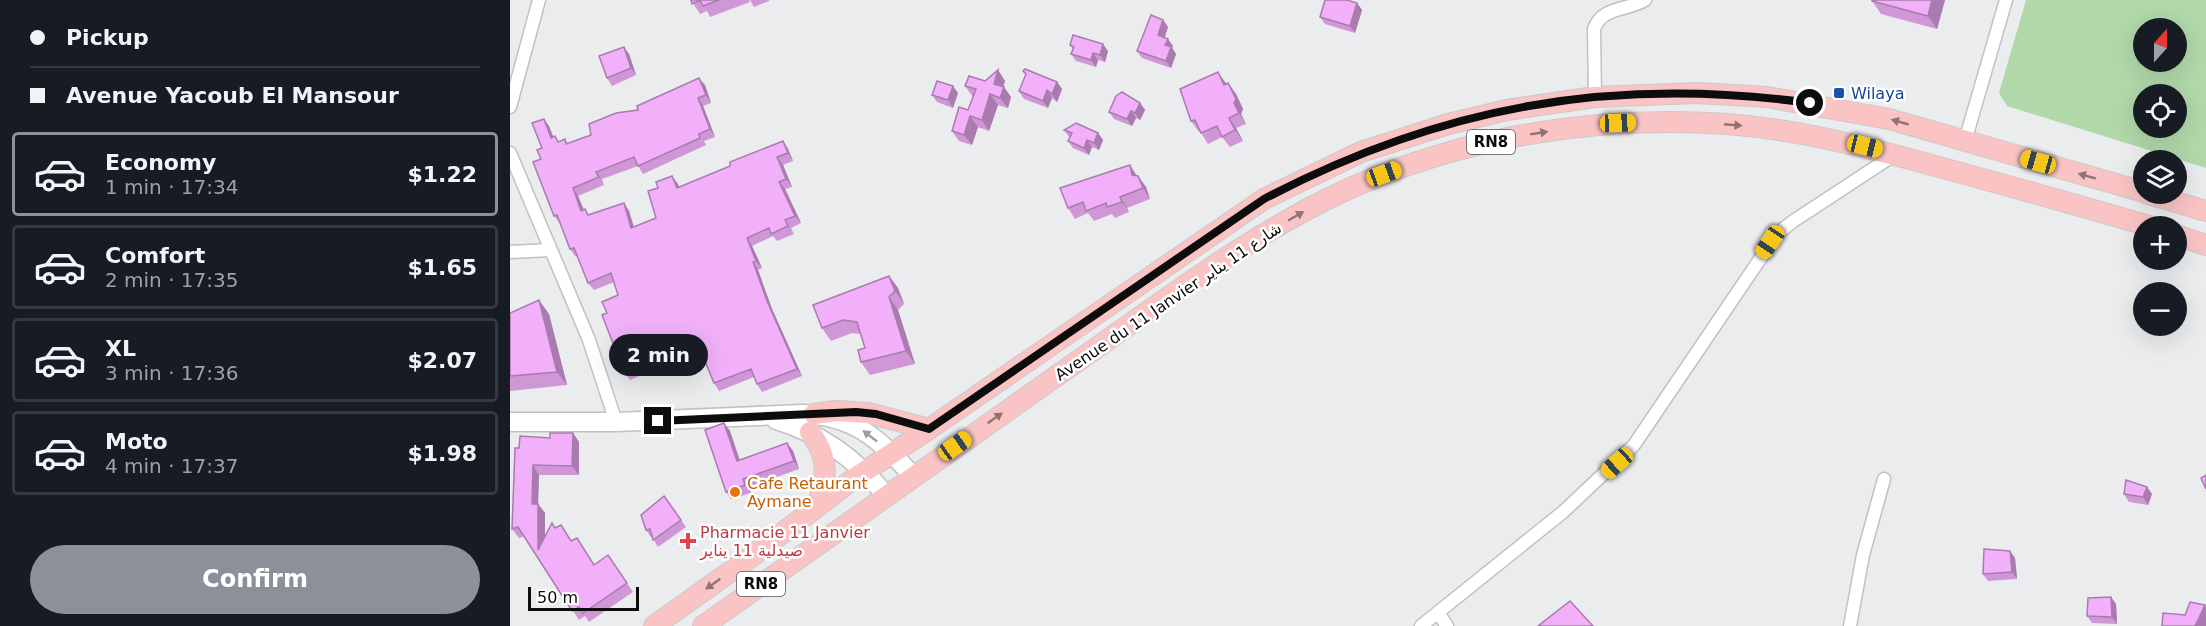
<!DOCTYPE html>
<meta charset="utf-8">
<style>
:root{--surface:#171b24;--page:#242831;--text:#f1f3f6;--muted:#9ea1a6;--line:#363941;--accent:#8c9099}
body{margin:0;font-family:"DejaVu Sans","Noto Naskh Arabic",sans-serif;background:var(--page);color:var(--text);height:100vh;display:flex;flex-direction:column;font-size:22px;white-space:nowrap}
*{box-sizing:border-box;margin:0}
p{font-size:20px;color:var(--muted)}
.icon{flex:none;width:33px;height:33px;fill:none;stroke:currentColor;stroke-width:2;stroke-linecap:round;stroke-linejoin:round}
.map{position:relative;flex:1;overflow:hidden}
.drawer{display:flex;flex-direction:column;background:var(--surface);width:510px}
.drawer>*{flex:none}
.hud{display:grid;align-content:center;height:132px;padding:0 30px;background:var(--surface)}
.needle{width:39px;rotate:21deg}
.controls{position:absolute;left:1623px;top:18px;display:grid;gap:12px}
.controls a{display:grid;place-items:center;width:54px;height:54px;border-radius:50%;background:var(--surface);box-shadow:0 6px 24px #0002;font-size:30px}
.scale{position:absolute;left:18px;bottom:15px;width:111px;box-sizing:border-box;padding-left:6px;border:3px solid #0d0d0e;border-top:0;font-size:16px;line-height:21px;white-space:nowrap;color:#0d0d0e;-webkit-text-stroke:4px #fff;paint-order:stroke}
.end{position:absolute;width:27px;height:27px;margin:-14px;border:8px solid #0d0d0e;background:#fff;box-shadow:0 0 0 3px #fff}
.from{border-radius:50%}
.bubble{position:absolute;height:42px;border-radius:21px;background:var(--surface);box-shadow:0 6px 24px #0002;font-size:20px;font-weight:800;line-height:42px;text-align:center}
.car{position:absolute;width:18px;height:36px;margin:-18px -9px;border-radius:8px;box-shadow:0 0 4px 2px #0007;background:linear-gradient(#f5c518 24%,#345 0 40%,#f5c518 0 76%,#345 0 86%,#f5c518 0)}
.hud b{display:flex;align-items:center;gap:21px;height:57px;font-size:22px}
.hud b+b{border-top:2px solid var(--line)}
.hud i{width:15px;height:15px;background:var(--text)}
ul{padding:0;list-style:none}
li{display:flex;align-items:center;gap:18px;height:84px;margin:0 12px 9px;padding:0 18px;border:3px solid var(--line);border-radius:6px}
li div{flex:1}
li b{display:block;font-size:22px}
li em{font-style:normal;font-weight:800}
li.current{border-color:var(--accent)}
li>.icon{width:54px;height:54px;stroke-width:1.5}
.cta{display:flex;gap:12px;margin-top:auto;padding:12px 30px}
.cta a{flex:1;height:69px;border-radius:36px;background:var(--accent);color:#fff;font-size:24px;font-weight:800;line-height:69px;text-align:center}
main{display:flex;flex:1;min-height:0}
.map>svg:first-child{display:block}
.green{fill:#b0d8a9;fill-rule:evenodd}
.lines{fill:none;stroke-linecap:round;stroke-linejoin:round}
.minor-casing{stroke:#c0c1c3;stroke-width:15}
.secondary-casing{stroke:#c0c1c3;stroke-width:21}
.primary-casing{stroke:#cacaca;stroke-width:22}
.minor{stroke:#fff;stroke-width:12}
.secondary{stroke:#fff;stroke-width:18}
.primary{stroke:#fac4c4;stroke-width:20}
.wall{fill:#cf97d6}
.shaded-wall{fill:#a97bae}
.building{fill:#f1b0f9;stroke:#a97bae;stroke-width:1.5}
.oneway{fill:#8f7272}
.oneway2{fill:#9e9e9f}
.route{stroke:#0d0d0e;stroke-width:8}
.transit-dot{fill:#1a4fb4;stroke:#fff;stroke-width:2}
.food-dot{fill:#e8710a;stroke:#fff;stroke-width:2}
.health-dot{fill:#e0444e;stroke:#fff;stroke-width:2}
.labels{text-anchor:middle;stroke-width:5;stroke-linejoin:round;paint-order:stroke}
.shield{fill:#fff;stroke:#565656;stroke-width:1.5}
.shield-label{font-size:15px;font-weight:bold;fill:#0d0d0e}
.transit-label{font-size:16px;fill:#164399;stroke:#fff;text-anchor:start}
.street-label{font-size:16px;fill:#0d0d0e;stroke:#fff}
.food-label{font-size:16px;fill:#c56008;stroke:#fff;text-anchor:start}
.health-label{font-size:16px;fill:#be3a42;stroke:#fff;text-anchor:start}
</style>
<main>
<section class="drawer">
<div class="hud">
<b><i class="from"></i>Pickup</b>
<b><i></i>Avenue Yacoub El Mansour</b>
</div>
<ul>
<li class="current"><svg class="icon" aria-label="car" viewBox="0 0 24 24"><path d="M5 17H2v-5l4-1 3-4h7l3 4 3 1v5h-3M9 17h6M6 11h13"/><circle cx="7" cy="17" r="2"/><circle cx="17" cy="17" r="2"/></svg><div><b>Economy</b><p>1 min · 17:34</p></div><em>$1.22</em></li>
<li><svg class="icon" aria-label="car" viewBox="0 0 24 24"><path d="M5 17H2v-5l4-1 3-4h7l3 4 3 1v5h-3M9 17h6M6 11h13"/><circle cx="7" cy="17" r="2"/><circle cx="17" cy="17" r="2"/></svg><div><b>Comfort</b><p>2 min · 17:35</p></div><em>$1.65</em></li>
<li><svg class="icon" aria-label="car" viewBox="0 0 24 24"><path d="M5 17H2v-5l4-1 3-4h7l3 4 3 1v5h-3M9 17h6M6 11h13"/><circle cx="7" cy="17" r="2"/><circle cx="17" cy="17" r="2"/></svg><div><b>XL</b><p>3 min · 17:36</p></div><em>$2.07</em></li>
<li><svg class="icon" aria-label="car" viewBox="0 0 24 24"><path d="M5 17H2v-5l4-1 3-4h7l3 4 3 1v5h-3M9 17h6M6 11h13"/><circle cx="7" cy="17" r="2"/><circle cx="17" cy="17" r="2"/></svg><div><b>Moto</b><p>4 min · 17:37</p></div><em>$1.98</em></li>
</ul>
<div class="cta"><a>Confirm</a></div>
</section>
<div class="map">
<svg width="1696" height="626" viewBox="0 0 1696 626">
<rect width="100%" height="100%" fill="#ebecee"/>
<!-- green -->
<path class="green" d="M1516,0H1696V168L1497,106L1489,93ZM1634,28H1666V62H1634ZM1634,94H1666V128H1634Z"/>
<g class="lines">
<!-- minor casing -->
<g class="minor-casing">
<g id="minor">
<path d="M1085,97L1084,29C1092,6 1117,11 1135,0"/>
<path d="M0,107L29,0"/>
<path d="M1455,141L1496,0"/>
<path d="M0,153L79,340L106,422"/>
<path d="M0,252L40,250"/>
<path d="M928,613L937,626"/>
<path d="M911,626L1053,512L1124,445L1267,234L1282,222L1384,155"/>
<path d="M1340,626L1353,555L1374,479"/>
</g>
</g>
<!-- secondary casing -->
<g class="secondary-casing">
<g id="secondary">
<path d="M266,420C312,434 344,458 376,495"/>
<path d="M0,422H106L292,414C345,416 368,438 403,476"/>
</g>
</g>
<!-- primary casing -->
<g class="primary-casing">
<g id="primary">
<path d="M1638,194L1696,211"/>
<path d="M1666,235L1696,245"/>
<path d="M304,414L326,411L358,413L419,429"/>
<path d="M300,432C318,455 318,476 308,503"/>
<path d="M144,626L245,554L346,477L419,429L754,199L851,152L938,124L997,110L1085,97L1187,93L1257,97L1379,119L1634,192"/>
<path d="M193,626C313,541 433,455 555,370C634,315 711,256 796,210C924,141 1073,114 1217,124C1282,129 1344,144 1407,161C1484,182 1562,203 1639,226"/>
</g>
</g>
<!-- minor -->
<use href="#minor" class="minor"/>
<!-- secondary -->
<use href="#secondary" class="secondary"/>
<!-- primary -->
<use href="#primary" class="primary"/>
</g>
<!-- wall -->
<g class="wall">
<path d="M181,0H239L240,2L200,17L197,11L190,14Z"/>
<path d="M240,0H259V1L244,7Z"/>
<path d="M1435,0L1427,29L1371,14L1362,1Z"/>
<path d="M847,3L852,10L845,33L815,24L810,17Z"/>
<path d="M653,20L658,27L654,38L663,46L662,48L666,54L661,68L632,58L627,51Z"/>
<path d="M560,45L598,51L595,62L588,60L586,67L566,61L561,54L563,50Z"/>
<path d="M119,54L126,75L102,86L97,78Z"/>
<path d="M488,70L495,81L493,87L501,97L498,108L488,105L479,131L468,127L462,145L449,141L442,131L458,110L463,97L455,86L475,81Z"/>
<path d="M513,71L547,82L552,89L547,102L542,98L538,108L514,99L509,91L516,75Z"/>
<path d="M715,82L716,84L718,83L726,94L733,109L731,114L736,124L726,128L733,141L720,147L712,137L698,144L690,131L689,132L681,121Z"/>
<path d="M195,85L201,103L193,106L205,137L194,141L196,145L133,174L128,166L92,179L94,185L68,196L74,210L75,209L79,215L114,203L119,211L124,227L146,218L148,188L162,176L169,187L220,166L273,141L278,149L283,161L273,165L282,187L275,189L291,223L281,228L284,234L267,241L263,236L242,246L252,268L248,270L262,309L292,376L252,392L247,384L244,377L209,391L204,383L189,345L150,358L153,366L120,380L114,372L97,313L108,295L104,282L84,290L78,283L68,256L66,257L60,249L50,223L44,216L31,159L32,148L39,126L43,137L45,136L49,142L55,139L58,144L81,135L128,110Z"/>
<path d="M448,93L443,108L427,102L422,95Z"/>
<path d="M630,103L635,110L630,120L626,118L622,126L604,119L599,112Z"/>
<path d="M554,130L588,133L593,140L589,150L582,147L579,155L563,148L558,141L560,138Z"/>
<path d="M627,176H628L636,187L640,199L617,208L619,212L605,218L602,214L584,221L578,213L565,219L558,208Z"/>
<path d="M379,276L388,288L394,304L388,310L405,364L360,375L351,362L355,348L350,334L342,333L321,341L312,328Z"/>
<path d="M0,313L39,314L57,385L0,391Z"/>
<path d="M214,423L220,431L230,460L277,443L283,451L289,469L239,487L241,493L221,499L216,492Z"/>
<path d="M63,433L69,442V475H29L28,504L35,513V537L45,528L62,541L67,538L84,565L98,555L123,592L79,622L75,616L69,620L14,536L9,538L2,529L9,448L40,438Z"/>
<path d="M1637,487L1642,494L1638,505L1619,502L1614,494Z"/>
<path d="M154,496L176,527L148,547L142,537H141L136,530Z"/>
<path d="M1500,551L1505,558L1507,579L1478,581L1473,574Z"/>
<path d="M1601,597L1606,604L1607,624L1582,623L1577,616Z"/>
</g>
<!-- shaded-wall -->
<g class="shaded-wall">
<path d="M1422,0H1435L1427,29L1418,16Z"/>
<path d="M847,3L852,10L845,33L840,26Z"/>
<path d="M653,20L658,27L653,43L648,35Z"/>
<path d="M658,39L663,46L662,48L666,54L661,68L656,61L655,45Z"/>
<path d="M593,44L598,51L595,62L590,55Z"/>
<path d="M114,47L119,54L126,75L121,68Z"/>
<path d="M583,53L588,60L586,67L581,60Z"/>
<path d="M488,70L495,81L491,94L484,84Z"/>
<path d="M708,72L715,82L722,96L714,85Z"/>
<path d="M189,78L195,85L201,103L196,95Z"/>
<path d="M547,82L552,89L547,102L542,94Z"/>
<path d="M718,83L726,94L733,109L731,114L736,124L729,113L724,103Z"/>
<path d="M443,86L448,93L443,108L438,100Z"/>
<path d="M494,87L501,97L498,108L490,98Z"/>
<path d="M537,90L542,98L538,108L533,101Z"/>
<path d="M480,94L488,105L479,131L472,120Z"/>
<path d="M188,98L193,106L205,137L200,129Z"/>
<path d="M630,103L635,110L630,120L625,113Z"/>
<path d="M621,111L626,118L622,126L617,119Z"/>
<path d="M460,116L468,127L462,145L454,135Z"/>
<path d="M719,118L726,128L733,141L725,130Z"/>
<path d="M34,119L39,126L47,146L41,138Z"/>
<path d="M588,133L593,140L589,150L584,143Z"/>
<path d="M577,140L582,147L579,155L574,148Z"/>
<path d="M273,141L278,149L283,161L278,153Z"/>
<path d="M267,157L273,165L282,187L276,179Z"/>
<path d="M620,165L627,176L622,175Z"/>
<path d="M162,176L168,184L172,196L167,188Z"/>
<path d="M628,176L636,187L640,199L633,188Z"/>
<path d="M269,182L275,189L291,223L285,216Z"/>
<path d="M63,188L68,196L77,218L71,211Z"/>
<path d="M610,197L617,208L619,212L612,202Z"/>
<path d="M114,203L119,211L126,235L121,228Z"/>
<path d="M237,238L242,246L252,268L246,261Z"/>
<path d="M243,262L248,270L262,309L292,376L287,369L257,301Z"/>
<path d="M379,276L388,288L394,304L385,291Z"/>
<path d="M379,297L388,310L405,364L396,351Z"/>
<path d="M29,300L39,314L57,385L47,372Z"/>
<path d="M144,350L150,358L153,366L148,358Z"/>
<path d="M214,423L220,431L232,469L227,461Z"/>
<path d="M63,433L69,442V475L62,466Z"/>
<path d="M277,443L283,451L289,469L284,461Z"/>
<path d="M23,465L29,475L28,504L35,513V559L28,550L22,504Z"/>
<path d="M233,479L239,487L241,493L235,485Z"/>
<path d="M1637,487L1642,494L1638,505L1633,497Z"/>
<path d="M1500,551L1505,558L1507,579L1502,572Z"/>
<path d="M1601,597L1606,604L1607,624L1602,617Z"/>
<path d="M1695,605L1696,607V626H1685Z"/>
</g>
<!-- building -->
<g class="building">
<path d="M181,0H209L193,6L190,0L182,4Z"/>
<path d="M815,0H837L847,3L840,26L810,17Z"/>
<path d="M1362,0H1422L1418,16L1362,1Z"/>
<path d="M641,15L653,20L648,35L658,39L655,45L661,47L656,61L627,51Z"/>
<path d="M563,35L593,44L590,55L583,53L581,60L561,54L564,47L560,45Z"/>
<path d="M114,47L121,68L97,78L89,56Z"/>
<path d="M515,69L547,82L542,94L537,90L533,101L509,91L516,74L513,71Z"/>
<path d="M488,70L484,84L494,87L490,98L480,94L472,120L460,116L454,135L442,131L449,107L458,110L466,89L455,86L459,76L475,81Z"/>
<path d="M708,72L714,85L718,83L726,99L724,103L729,113L719,118L725,130L712,137L707,126L691,133L685,120L681,121L670,89Z"/>
<path d="M189,78L196,95L188,98L200,129L189,134L190,138L128,166L124,157L86,172L89,177L63,188L71,211L75,209L78,215L114,203L121,228L146,218L138,191L148,188L146,182L162,176L167,188L220,166V162L273,141L278,153L267,157L276,179L269,182L285,216L275,220L278,226L261,234L259,228L237,238L246,261L243,262L257,301L287,369L247,384L241,369L204,383L185,337L144,350L148,358L114,372L92,315L97,313L92,302L108,295L101,273L78,283L64,248L60,249L47,215L44,216L23,162L31,159L27,150L32,148L22,123L34,119L41,138L45,136L48,142L55,139L56,144L81,135L79,124L106,113L128,110L127,106Z"/>
<path d="M427,81L443,86L438,100L422,95Z"/>
<path d="M612,92L630,103L625,113L621,111L617,119L599,112L606,96Z"/>
<path d="M566,123L588,133L584,143L577,140L574,148L558,141L562,133L554,130Z"/>
<path d="M620,165L622,175L628,176L633,188L610,197L612,202L597,207L596,203L576,211L573,202L558,208L550,188Z"/>
<path d="M379,276L385,291L379,297L396,351L351,362L348,350L355,348L347,322L333,320L312,328L303,305Z"/>
<path d="M29,300L47,372L0,376V313Z"/>
<path d="M214,423L227,461L277,443L284,461L233,479L235,485L216,492L195,430Z"/>
<path d="M40,433H63L62,466L23,465L22,504H28V550L42,523L45,528L51,525L61,541L67,538L84,565L98,555L117,583L73,613L69,607L62,611L8,527L2,529L5,448H9L10,436L40,438Z"/>
<path d="M1696,475V489L1691,478Z"/>
<path d="M1616,480L1637,487L1633,497L1614,494Z"/>
<path d="M154,496L171,520L143,540L140,529L136,530L131,515Z"/>
<path d="M1474,549L1500,551L1502,572L1473,574Z"/>
<path d="M1601,597L1602,617L1577,616L1578,598Z"/>
<path d="M1060,601L1083,626H1028Z"/>
<path d="M1680,602L1695,605L1685,626H1652L1653,613L1675,615Z"/>
</g>
<!-- one-way arrows -->
<defs><path id="oneway-solid" d="M-6-.8H1V-3.2L6.5 0L1 3.2V.8H-6Z" transform="scale(1.5)"/></defs>
<g class="oneway">
<use href="#oneway-solid" transform="translate(1390 122) rotate(-164)"/>
<use href="#oneway-solid" transform="translate(1223 125) rotate(5)"/>
<use href="#oneway-solid" transform="translate(1029 133) rotate(-9)"/>
<use href="#oneway-solid" transform="translate(1577 176) rotate(-164)"/>
<use href="#oneway-solid" transform="translate(786 216) rotate(-30)"/>
<use href="#oneway-solid" transform="translate(485 418) rotate(-35)"/>
<use href="#oneway-solid" transform="translate(203 584) rotate(145)"/>
</g>
<use class="oneway2" href="#oneway-solid" transform="translate(360 436) rotate(-142)"/>
<g class="lines">
<!-- route -->
<path class="route" d="M148,421L346,412L366,414L419,429L754,199C931,106 1101,76 1300,103"/>
</g>
<!-- markers -->
<rect class="transit-dot" x="1323" y="87" width="12" height="12" rx="3"/>
<circle class="food-dot" cx="225" cy="492" r="6"/>
<path class="health-dot" d="M175 532h6v6h6v6h-6v6h-6v-6h-6v-6h6z"/>
<g class="labels">
<!-- shield labels -->
<g class="shield">
<rect x="957" y="130" width="48" height="24" rx="4.5"/>
<rect x="227" y="572" width="48" height="24" rx="4.5"/>
</g>
<g class="shield-label">
<text x="981" y="147">RN8</text>
<text x="251" y="589">RN8</text>
</g>
<!-- transit labels -->
<g class="transit-label">
<text x="1341" y="99">Wilaya</text>
</g>
<!-- street labels -->
<g class="street-label">
<text transform="translate(658 301) rotate(-34)" y="6">Avenue du 11 Janvier شارع 11 يناير</text>
</g>
<!-- food labels -->
<g class="food-label">
<text x="237" y="489">Cafe Retaurant<tspan x="237" dy="18">Aymane</tspan></text>
</g>
<!-- health labels -->
<g class="health-label">
<text x="190" y="538">Pharmacie 11 Janvier<tspan x="190" dy="18">صيدلية 11 يناير</tspan></text>
</g>
</g>
</svg>
<div class="controls">
<a><svg class="needle" viewBox="-14 -14 28 28"><path d="M0-13l5 13h-10z" fill="#e53935"/><path d="M0 13l5-13h-10z" fill="#9ea1a6"/></svg></a>
<a><svg class="icon" aria-label="locate" viewBox="0 0 24 24"><circle cx="12" cy="12" r="6"/><path d="M12 2v4M12 18v4M2 12h4M18 12h4"/></svg></a>
<a><svg class="icon" aria-label="layers" viewBox="0 0 24 24"><path d="M12 4l9 5-9 5-9-5zM3 14l9 5 9-5"/></svg></a>
<a>+</a>
<a>−</a>
</div>
<div class="scale">50 m</div>
<i class="end from" style="left:1300px;top:103px"></i>
<i class="end" style="left:148px;top:421px"></i>
<div class="bubble" style="left:99px;top:334px;width:99px">2 min</div>
<i class="car" style="left:1108px;top:123px;rotate:88deg"></i>
<i class="car" style="left:1355px;top:146px;rotate:104deg"></i>
<i class="car" style="left:1528px;top:162px;rotate:286deg"></i>
<i class="car" style="left:874px;top:174px;rotate:70deg"></i>
<i class="car" style="left:1260px;top:242px;rotate:214deg"></i>
<i class="car" style="left:445px;top:446px;rotate:55deg"></i>
<i class="car" style="left:1107px;top:463px;rotate:228deg"></i>
</div>
</main>
